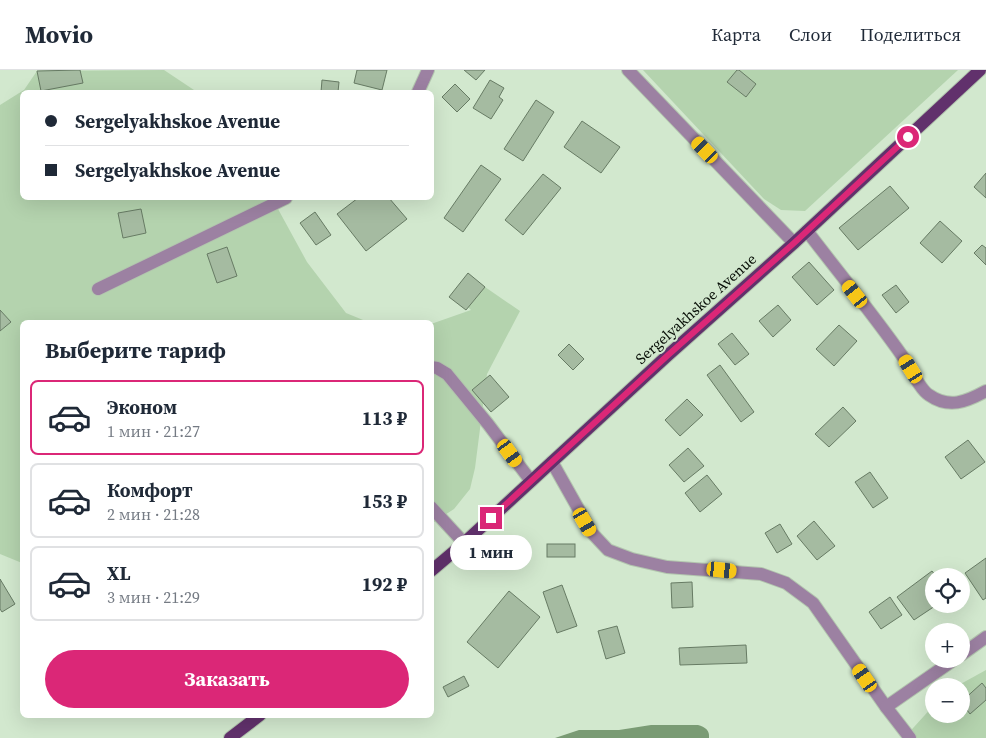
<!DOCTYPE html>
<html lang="ru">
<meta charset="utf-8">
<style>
:root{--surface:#fff;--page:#f6f6f7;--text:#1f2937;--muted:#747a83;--line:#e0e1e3;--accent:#db2777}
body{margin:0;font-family:"Source Serif 4",serif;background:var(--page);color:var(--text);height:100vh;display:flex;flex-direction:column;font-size:19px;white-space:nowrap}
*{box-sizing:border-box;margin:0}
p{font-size:16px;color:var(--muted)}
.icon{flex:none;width:28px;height:28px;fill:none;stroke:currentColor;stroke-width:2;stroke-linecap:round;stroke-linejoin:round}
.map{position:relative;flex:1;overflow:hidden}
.panel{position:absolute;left:20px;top:250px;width:414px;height:398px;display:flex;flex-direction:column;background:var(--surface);border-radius:8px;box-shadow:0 5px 20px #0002}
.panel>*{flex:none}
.guide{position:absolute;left:20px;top:20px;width:414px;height:110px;border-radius:8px;box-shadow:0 5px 20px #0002;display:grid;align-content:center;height:110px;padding:0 25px;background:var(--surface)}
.controls{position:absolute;left:925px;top:498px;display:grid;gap:10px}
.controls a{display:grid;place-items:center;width:45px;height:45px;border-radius:50%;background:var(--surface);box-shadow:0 5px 20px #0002;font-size:25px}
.end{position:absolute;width:22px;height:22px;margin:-11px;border:6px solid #db2777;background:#fff;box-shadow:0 0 0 2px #fff}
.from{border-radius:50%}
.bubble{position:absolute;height:35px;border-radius:18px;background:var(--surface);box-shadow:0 5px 20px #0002;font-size:16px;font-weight:700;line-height:35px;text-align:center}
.car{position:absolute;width:15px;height:30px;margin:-15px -8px;border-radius:6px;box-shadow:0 0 4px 1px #0007;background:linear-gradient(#f5c518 24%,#345 0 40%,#f5c518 0 76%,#345 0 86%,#f5c518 0)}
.guide b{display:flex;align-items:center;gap:18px;height:48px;font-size:19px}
.guide b+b{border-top:1px solid var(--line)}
.guide i{width:12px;height:12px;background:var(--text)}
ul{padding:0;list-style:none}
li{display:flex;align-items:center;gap:15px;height:75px;margin:0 10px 8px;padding:0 15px;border:2px solid var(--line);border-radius:8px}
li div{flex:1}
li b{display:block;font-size:19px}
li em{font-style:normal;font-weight:700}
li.current{border-color:var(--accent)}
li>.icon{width:45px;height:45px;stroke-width:1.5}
h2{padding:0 25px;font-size:22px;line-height:60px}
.cta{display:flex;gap:10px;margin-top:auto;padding:10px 25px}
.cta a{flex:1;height:58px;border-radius:30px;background:var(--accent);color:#fff;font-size:20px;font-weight:700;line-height:58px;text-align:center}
header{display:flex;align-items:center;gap:30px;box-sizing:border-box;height:70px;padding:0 25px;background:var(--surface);border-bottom:1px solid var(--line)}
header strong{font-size:24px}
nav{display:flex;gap:28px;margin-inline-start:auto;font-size:18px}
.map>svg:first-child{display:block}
.green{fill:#b4d3ae}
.water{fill:#7a9b74}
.building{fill:#a5bba1;stroke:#677b64}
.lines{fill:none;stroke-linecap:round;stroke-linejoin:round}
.minor-casing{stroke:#b2c5ae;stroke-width:14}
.major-casing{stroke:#b2c5ae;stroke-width:14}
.minor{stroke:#9c81a2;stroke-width:12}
.major{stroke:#61316c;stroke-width:12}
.route{stroke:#db2777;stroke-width:6}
.labels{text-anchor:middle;stroke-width:4;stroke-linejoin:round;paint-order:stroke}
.street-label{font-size:15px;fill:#070e06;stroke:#d2e8ce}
</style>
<header>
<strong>Movio</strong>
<nav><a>Карта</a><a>Слои</a><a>Поделиться</a></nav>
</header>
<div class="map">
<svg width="986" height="668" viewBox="0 0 986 668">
<rect width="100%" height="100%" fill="#d2e8ce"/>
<!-- green -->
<g class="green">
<path d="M164,0L197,22H22V128H272L307,192L346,243L368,252H22V493L0,484V35L24,20L37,1Z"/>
<path d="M643,0H958L805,141L781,140L764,129Z"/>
<path d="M485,217L520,241L487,304L475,398L470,419L454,439L431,454V254L471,240L468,237Z"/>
<path d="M986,600V668H904L934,635V644H961V616H957Z"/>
</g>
<!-- water -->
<path class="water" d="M651,655H698C705,657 710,660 709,668H555L579,660H619Z"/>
<!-- building -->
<g class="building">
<path d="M80,0L83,13L41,21L37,1Z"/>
<path d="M357,0H387L382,20L354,13Z"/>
<path d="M464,0H485L476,10Z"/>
<path d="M737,0H739L756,14L746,27L727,12Z"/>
<path d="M322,10L339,12L338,22H321Z"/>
<path d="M490,10L504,18L499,27L503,30L491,49L473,38Z"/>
<path d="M455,14L470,29L457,42L442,27Z"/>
<path d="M536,30L554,42L523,91L504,79Z"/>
<path d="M582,51L620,77L601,103L564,77Z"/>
<path d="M481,95L501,109L463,162L444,148Z"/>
<path d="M986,103V128L974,117Z"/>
<path d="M543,104L561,118L523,165L505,150Z"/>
<path d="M890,116L909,138L858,180L839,158Z"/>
<path d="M358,128H389L407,149L366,181L337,144Z"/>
<path d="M141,139L146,163L123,168L118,143Z"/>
<path d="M315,142L331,165L316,175L300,153Z"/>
<path d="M940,151L962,171L942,193L920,173Z"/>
<path d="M982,175L986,178V195L974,183Z"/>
<path d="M227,177L237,206L217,213L207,184Z"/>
<path d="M809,192L834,220L817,235L792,207Z"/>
<path d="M468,203L485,217L466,240L449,227Z"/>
<path d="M896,215L909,232L896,243L882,225Z"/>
<path d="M778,235L791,250L773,267L759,251Z"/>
<path d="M0,240L11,252L0,261Z"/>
<path d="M839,255L857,271L834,296L816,279Z"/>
<path d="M732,263L749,284L735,295L718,274Z"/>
<path d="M569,274L584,289L573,300L558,285Z"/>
<path d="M720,295L754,342L741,352L707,305Z"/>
<path d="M490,305L509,327L491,342L472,320Z"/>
<path d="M687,329L703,345L680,366L665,350Z"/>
<path d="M843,337L856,351L829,377L815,364Z"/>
<path d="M968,370L985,392L961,409L945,387Z"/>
<path d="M688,378L704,396L684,412L669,395Z"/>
<path d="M870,402L888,428L873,438L855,412Z"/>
<path d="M707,405L722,424L700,442L685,423Z"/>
<path d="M814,451L835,476L817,490L797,466Z"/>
<path d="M780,454L792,474L777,483L765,463Z"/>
<rect x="547" y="474" width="28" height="13"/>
<path d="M986,488V528L983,530L965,503Z"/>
<path d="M932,501L936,506H934V534H938L914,550L897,527Z"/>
<path d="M0,509L15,534L2,542L0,539Z"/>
<path d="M692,512L693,537L672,538L671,513Z"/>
<path d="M562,515L577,556L557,563L543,522Z"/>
<path d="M509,521L540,547L498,598L467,572Z"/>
<path d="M890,527L902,545L881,559L869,542Z"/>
<path d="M617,556L625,583L606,589L598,561Z"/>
<path d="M746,575L747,593L680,595L679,578Z"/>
<path d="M464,606L469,616L448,627L443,617Z"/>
<path d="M982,613L986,618V630L970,644L961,632Z"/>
</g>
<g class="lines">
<!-- minor casing -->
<g class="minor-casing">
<g id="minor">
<path d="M628,0L794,173"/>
<path d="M418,22L428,0"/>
<path d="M807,161C839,203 873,244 903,287C910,296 919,319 929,325C949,339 966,332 986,321"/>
<path d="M98,219L286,128"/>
<path d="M431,297L437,298L447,304L488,354L531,411"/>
<path d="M552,392L592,463L608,480L632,489L667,497L761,504L786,513L813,533L886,637L910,668"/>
<path d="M431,437L464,473"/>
<path d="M961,585L986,567"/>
<path d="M886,637L955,589"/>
</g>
</g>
<!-- major casing -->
<g class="major-casing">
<g id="major">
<path d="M431,501L464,473L667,286L794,173L980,0"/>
<path d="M230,668L260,645"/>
</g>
</g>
<!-- minor -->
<use href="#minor" class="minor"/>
<!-- major -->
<use href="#major" class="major"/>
</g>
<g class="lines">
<!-- route -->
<path class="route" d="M491,448L667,286L794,173L908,67"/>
</g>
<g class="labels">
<!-- street labels -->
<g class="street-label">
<text transform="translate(696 239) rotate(-42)" y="5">Sergelyakhskoe Avenue</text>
</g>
</g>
</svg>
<div class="controls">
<a><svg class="icon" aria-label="locate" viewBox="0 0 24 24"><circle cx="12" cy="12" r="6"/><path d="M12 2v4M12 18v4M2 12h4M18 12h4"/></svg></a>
<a>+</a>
<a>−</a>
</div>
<i class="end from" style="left:908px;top:67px"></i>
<i class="end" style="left:491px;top:448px"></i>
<div class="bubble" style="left:450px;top:465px;width:82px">1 мин</div>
<i class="car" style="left:705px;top:80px;rotate:316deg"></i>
<i class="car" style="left:855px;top:224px;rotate:322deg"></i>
<i class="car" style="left:911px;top:299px;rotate:328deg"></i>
<i class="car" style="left:510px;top:383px;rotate:144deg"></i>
<i class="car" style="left:585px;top:452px;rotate:150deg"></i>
<i class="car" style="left:722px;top:500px;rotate:96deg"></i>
<i class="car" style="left:865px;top:608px;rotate:325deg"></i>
<div class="guide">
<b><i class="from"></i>Sergelyakhskoe Avenue</b>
<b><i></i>Sergelyakhskoe Avenue</b>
</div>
<section class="panel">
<h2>Выберите тариф</h2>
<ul>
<li class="current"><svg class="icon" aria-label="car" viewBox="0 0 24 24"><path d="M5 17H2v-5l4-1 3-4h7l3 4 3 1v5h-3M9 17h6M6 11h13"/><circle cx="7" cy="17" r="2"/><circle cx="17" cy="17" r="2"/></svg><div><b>Эконом</b><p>1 мин · 21:27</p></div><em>113 ₽</em></li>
<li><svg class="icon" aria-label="car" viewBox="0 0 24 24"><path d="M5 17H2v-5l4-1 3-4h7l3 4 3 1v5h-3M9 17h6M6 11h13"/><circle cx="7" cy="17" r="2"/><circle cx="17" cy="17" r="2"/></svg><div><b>Комфорт</b><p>2 мин · 21:28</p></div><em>153 ₽</em></li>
<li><svg class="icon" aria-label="car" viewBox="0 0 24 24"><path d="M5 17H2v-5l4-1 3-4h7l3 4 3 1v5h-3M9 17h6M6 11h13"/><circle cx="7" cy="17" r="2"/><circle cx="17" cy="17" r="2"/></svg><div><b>XL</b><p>3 мин · 21:29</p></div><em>192 ₽</em></li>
</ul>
<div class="cta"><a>Заказать</a></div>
</section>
</div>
